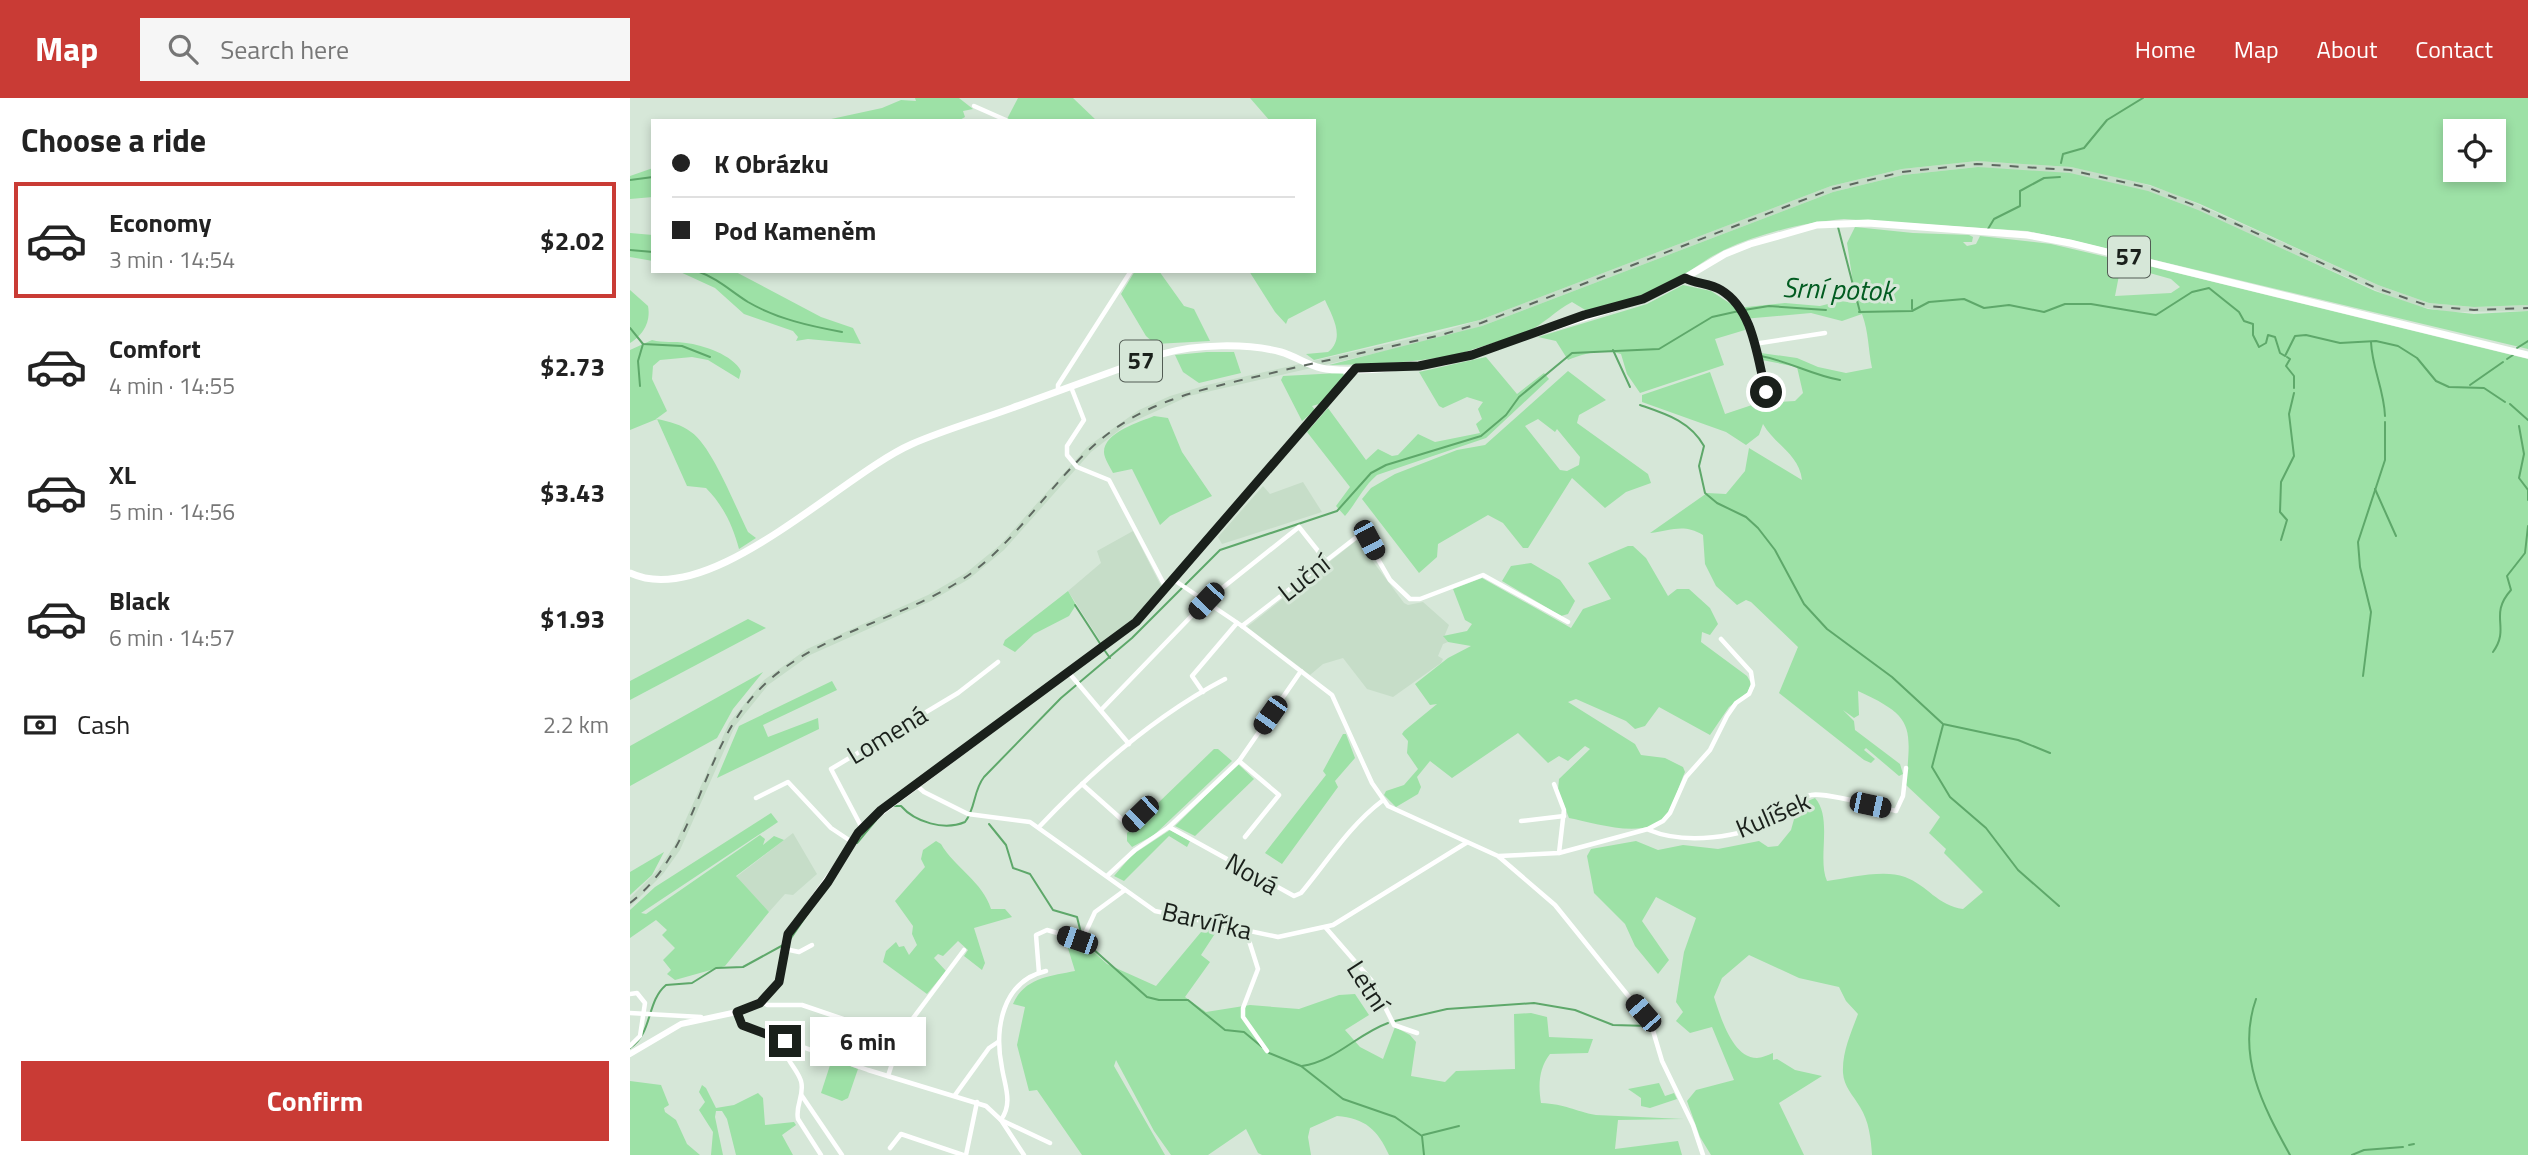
<!DOCTYPE html>
<meta charset="utf-8">
<style>
:root{--surface:#fff;--page:#f6f6f6;--text:#222;--muted:#767676;--line:#e0e0e0;--accent:#c93b35}
body{margin:0;font-family:"Titillium Web",sans-serif;background:var(--page);color:var(--text);height:100vh;display:flex;flex-direction:column;font-size:26px;white-space:nowrap}
*{box-sizing:border-box;margin:0}
p{font-size:23px;color:var(--muted)}
.icon{flex:none;width:38px;height:38px;fill:none;stroke:currentColor;stroke-width:2;stroke-linecap:round;stroke-linejoin:round}
.map{position:relative;flex:1;overflow:hidden}
.side{display:flex;flex-direction:column;background:var(--surface);width:630px}
.side>*{flex:none}
.top-card{position:absolute;left:21px;top:21px;width:665px;height:154px;border-radius:0px;box-shadow:0 4px 10px #0003;display:grid;align-content:center;height:154px;padding:0 21px;background:var(--surface)}
.buttons{position:absolute;left:1813px;top:21px;display:grid;gap:14px}
.buttons a{display:grid;place-items:center;width:63px;height:63px;border-radius:0px;background:var(--surface);box-shadow:0 4px 10px #0003;font-size:35px}
.end{position:absolute;width:32px;height:32px;margin:-16px;border:9px solid #1a201b;background:#fff;box-shadow:0 0 0 4px #fff}
.from{border-radius:50%}
.bubble{position:absolute;height:49px;border-radius:0px;background:var(--surface);box-shadow:0 4px 10px #0003;font-size:23px;font-weight:700;line-height:49px;text-align:center}
.car{position:absolute;width:21px;height:42px;margin:-21px -10px;border-radius:9px;box-shadow:0 0 5px 2px #0007;background:linear-gradient(#222 24%,#8ab4d8 0 40%,#222 0 76%,#8ab4d8 0 86%,#222 0)}
.top-card b{display:flex;align-items:center;gap:24px;height:66px;font-size:26px}
.top-card b+b{border-top:2px solid var(--line)}
.top-card i{width:18px;height:18px;background:var(--text)}
ul{padding:0;list-style:none}
li{display:flex;align-items:center;gap:21px;height:116px;margin:0 14px 10px;padding:0 7px;border:4px solid transparent;border-radius:0px}
li div{flex:1}
li b{display:block;font-size:26px}
li em{font-style:normal;font-weight:700}
li.on{border-color:var(--accent)}
li>.icon{width:63px;height:63px;stroke-width:1.5}
h2{padding:0 21px;font-size:32px;line-height:84px}
.pay{display:flex;align-items:center;gap:18px;height:77px;padding:0 21px;font-size:26px}
.pay p{margin-inline-start:auto}
.primary-button{display:flex;gap:14px;margin-top:auto;padding:14px 21px}
.primary-button a{flex:1;height:80px;border-radius:0px;background:var(--accent);color:#fff;font-size:28px;font-weight:700;line-height:80px;text-align:center}
header{display:flex;align-items:center;gap:42px;box-sizing:border-box;height:98px;padding:0 35px;background:var(--accent);color:#fff}
header strong{font-size:33px}
nav{display:flex;gap:38px;margin-inline-start:auto;font-size:24px}
.search{width:490px;height:63px;background:var(--page);display:flex;align-items:center;gap:18px;box-sizing:border-box;padding:0 24px;border-radius:0px;color:var(--muted);font-size:26px}
main{display:flex;flex:1;min-height:0}
.map>svg:first-child{display:block}
.built{fill:#c6ddc8}
.green{fill:#9de1a6;fill-rule:evenodd}
.lines{fill:none;stroke-linecap:round;stroke-linejoin:round}
.stream{stroke:#5ea86a;stroke-width:2}
.street{stroke:#fff;stroke-width:4.5}
.secondary{stroke:#fff;stroke-width:6}
.primary{stroke:#fff;stroke-width:7}
.rail{stroke:#5e6860;stroke-width:2;stroke-dasharray:9 9;stroke-linecap:butt}
.route{stroke:#1a201b;stroke-width:9}
.labels{text-anchor:middle;stroke-width:6;stroke-linejoin:round;paint-order:stroke}
.shield{fill:#d6e7d8;stroke:#525c54;stroke-width:2}
.shield-label{font-size:24px;font-weight:bold;fill:#1a201b}
.street-label{font-size:26px;fill:#1a201b;stroke:#d6e7d8}
.water-label{font-size:28px;font-style:italic;fill:#025c21;stroke:#d6e7d8}
</style>
<header>
<strong>Map</strong>
<div class="search"><svg class="icon" aria-label="search" viewBox="0 0 24 24"><circle cx="10" cy="10" r="6"/><path d="M15 15l6 6"/></svg>Search here</div>
<nav><a>Home</a><a>Map</a><a>About</a><a>Contact</a></nav>
</header>
<main>
<section class="side">
<h2>Choose a ride</h2>
<ul>
<li class="on"><svg class="icon" aria-label="car" viewBox="0 0 24 24"><path d="M5 17H2v-5l4-1 3-4h7l3 4 3 1v5h-3M9 17h6M6 11h13"/><circle cx="7" cy="17" r="2"/><circle cx="17" cy="17" r="2"/></svg><div><b>Economy</b><p>3 min · 14:54</p></div><em>$2.02</em></li>
<li><svg class="icon" aria-label="car" viewBox="0 0 24 24"><path d="M5 17H2v-5l4-1 3-4h7l3 4 3 1v5h-3M9 17h6M6 11h13"/><circle cx="7" cy="17" r="2"/><circle cx="17" cy="17" r="2"/></svg><div><b>Comfort</b><p>4 min · 14:55</p></div><em>$2.73</em></li>
<li><svg class="icon" aria-label="car" viewBox="0 0 24 24"><path d="M5 17H2v-5l4-1 3-4h7l3 4 3 1v5h-3M9 17h6M6 11h13"/><circle cx="7" cy="17" r="2"/><circle cx="17" cy="17" r="2"/></svg><div><b>XL</b><p>5 min · 14:56</p></div><em>$3.43</em></li>
<li><svg class="icon" aria-label="car" viewBox="0 0 24 24"><path d="M5 17H2v-5l4-1 3-4h7l3 4 3 1v5h-3M9 17h6M6 11h13"/><circle cx="7" cy="17" r="2"/><circle cx="17" cy="17" r="2"/></svg><div><b>Black</b><p>6 min · 14:57</p></div><em>$1.93</em></li>
</ul>
<div class="pay"><svg class="icon" aria-label="cash" viewBox="0 0 24 24"><path d="M3 7h18v10H3z"/><circle cx="12" cy="12" r="2"/></svg>Cash<p>2.2 km</p></div>
<div class="primary-button"><a>Confirm</a></div>
</section>
<div class="map">
<svg width="1898" height="1057" viewBox="0 0 1898 1057">
<rect width="100%" height="100%" fill="#d6e7d8"/>
<!-- built -->
<g class="built">
<path d="M1347,63L1441,69L1495,80L1543,95L1748,187L1799,205L1844,209L1898,207V213L1818,214L1777,206L1540,101L1348,69L1273,77L1203,94L852,228L812,240L559,298L496,327L461,354L374,452L339,481L301,503L180,557L138,587L105,628L50,752L33,776L0,809V800L28,772L44,748L99,625L134,582L177,551L298,497L336,475L370,447L457,349L509,312L540,298L577,287L810,234L850,222L1201,88L1272,71Z"/>
<path d="M673,384L692,414L592,446L588,439L633,388L640,396Z"/>
<path d="M503,433L532,490L501,526L473,547L438,493L471,465L467,453Z"/>
<path d="M727,442L774,505L778,507L793,504L819,527L814,539L818,544L813,546L808,558L813,561L811,565L763,599L737,591L713,560L693,566L680,577L617,529Z"/>
<path d="M163,735L187,776L163,797L155,796L139,814L106,779Z"/>
</g>
<!-- green -->
<g class="green">
<path d="M285,0H329L343,11L333,13L335,19L328,23H192L252,10L271,2L286,3Z"/>
<path d="M388,0H443L467,23H380L377,21Z"/>
<path d="M620,0H1898V207L1844,209L1799,205L1748,187L1570,106L1520,87L1441,69L1347,63L1272,71L1201,88L850,222L684,262L676,256L698,254C716,240 702,218 695,202L658,221L656,226L645,214L619,173H684V23H640ZM1864,33V72H1825V33Z"/>
<path d="M1348,69L1440,75L1518,93L1568,112L1745,193L1798,211L1844,216L1898,213V251L1441,142L1397,133L1214,121C1175,124 1131,135 1094,152C1073,162 1055,178 1034,188C1009,200 983,205 957,213L942,204C925,213 914,226 897,234C834,263 768,266 699,267L852,228L1203,94L1273,77Z"/>
<path d="M23,70V99L0,101V78Z"/>
<path d="M1225,129L1283,135L1339,137L1343,139L1342,144H1333L1337,148L1346,146L1350,138L1421,146L1481,160L1489,166L1490,161L1898,261V1057H1242C1241,1041 1239,1023 1230,1009C1223,997 1214,989 1213,975C1212,954 1221,935 1228,916L1216,903L1209,889L1169,880L1119,857L1092,880L1084,899C1090,917 1102,960 1127,960C1131,960 1138,957 1143,955V962L1147,961L1165,972L1192,978L1149,1005L1174,1057H1081L1070,1039L1057,1003L1066,992L1104,982L1082,929L1060,935L1046,923L1053,914L1046,904L1054,854L1066,820L1026,799L1012,823L1039,862L1028,876L1005,848L995,826L964,795L957,758L961,751L1006,743L1028,752L1053,747L1088,751L1129,743L1138,749L1148,748L1161,732L1168,707L1185,700C1203,720 1187,761 1197,783C1220,780 1253,771 1275,779C1297,787 1308,808 1333,811L1353,794L1314,755L1316,751L1299,735L1310,719L1276,687C1281,628 1285,619 1228,593L1229,617L1224,620L1213,612L1224,623L1225,632L1270,666L1273,676L1269,678L1236,650L1234,652L1245,661L1241,665L1234,662L1149,595L1168,549L1121,504L1116,502L1107,507L1086,488L1075,466L1073,437C1053,425 1041,433 1020,435L1077,395L1096,396L1115,373L1119,350L1172,382C1169,356 1145,347 1133,326L1129,337L1116,347L1096,334L1012,304V297L1080,274L1095,316L1128,305L1165,303L1173,295L1167,269L1132,262L1131,255L1167,260L1188,269L1216,275L1242,270C1238,251 1239,235 1232,216L1212,223L1181,215L1113,221L1115,232L1085,241L1094,267L1010,295L997,276L991,256C974,251 954,255 938,262L926,243L908,239L1017,206L1053,187L1081,193L1107,210L1155,205L1190,208L1210,203L1226,205L1217,145ZM1491,167L1541,181L1550,189L1541,195L1485,198Z"/>
<path d="M0,135L23,137V163L0,159Z"/>
<path d="M48,173H104L191,219L223,230L231,246L178,241L166,243L168,239L163,233L114,216L85,190Z"/>
<path d="M505,173H529L554,208L564,211L580,243L525,246L516,238L491,196Z"/>
<path d="M0,192L18,208C21,224 13,237 0,245Z"/>
<path d="M22,242C33,245 45,243 56,245C73,247 103,257 111,273L109,281L78,262L62,259L30,262L23,268L22,281L37,313L26,321C39,323 52,327 61,334C82,348 106,410 118,434L126,440L109,451C103,428 93,407 76,390L57,388L27,321L0,332V252Z"/>
<path d="M577,254H604L611,275L569,285L553,274L545,257Z"/>
<path d="M856,259L887,296L914,275L919,281L856,340L747,377C733,389 727,404 715,418L706,408L720,389L677,334L698,310L736,362L748,351L762,358L768,357L788,336L805,344L850,335L846,326L852,321L848,311L853,304L837,299L813,310L809,308L789,274Z"/>
<path d="M938,273L976,302L949,317L947,325L1018,376L1021,385L996,394L975,410L942,380L898,450H893L873,425L858,417L808,446L807,459L789,475L732,401L741,390L765,376L827,352L855,347ZM908,321L925,334L927,331L950,359L949,367L937,373L930,372L895,328Z"/>
<path d="M709,275H713L714,279L689,306L682,308L685,312L672,323L651,282L653,278Z"/>
<path d="M524,318L538,320L552,354L582,398L540,418L530,427L502,371L483,375C480,369 474,360 474,354C474,334 510,324 524,318Z"/>
<path d="M998,448H1003L1016,460L1038,498L1047,491H1059L1080,510L1088,526L1080,537L1072,534L1071,544L1117,578L1121,585L1118,594L1099,609L1080,637L1029,609L1015,628L1005,631L996,623L946,601L938,604L1005,646L1011,657L1035,660L1053,669L1055,674C1049,687 1045,703 1038,715C1019,744 966,725 939,720L928,692L929,681L960,651L955,648L938,663L929,658L918,665L888,635L822,680L800,663L787,679L791,689L788,696L766,709L754,697L756,693L774,687L788,671L777,655L778,643L772,636L774,633L807,606L800,607L785,586L818,560L841,548L818,544L813,538L837,533L842,526L835,522L823,491L852,480L941,530L953,511L981,501L958,465Z"/>
<path d="M901,465L930,482L945,503L938,516L931,518L872,483L881,468Z"/>
<path d="M438,493L446,507L439,518L404,536L385,554L373,547L375,542Z"/>
<path d="M118,521L136,530L0,602V583Z"/>
<path d="M133,574L103,611L87,640L0,688V648Z"/>
<path d="M202,583L207,592L133,627L138,639L188,620L189,631L87,680L109,628Z"/>
<path d="M713,636H716L725,660L705,683L708,689L652,766L635,755L696,677L693,673Z"/>
<path d="M584,651H588L602,663L524,737L502,749L497,743V735Z"/>
<path d="M608,666L624,681L565,738L545,728Z"/>
<path d="M141,715L148,724L11,815L16,816L130,737L135,741L133,747L144,738L154,742L106,778L139,814L95,868L45,882L37,876L41,872L33,862L45,850L32,837L37,832L26,822L0,840V812L25,789Z"/>
<path d="M540,732L560,743L557,749L539,738L494,783L484,778L502,757Z"/>
<path d="M306,743L311,746C324,769 353,784 361,811H375L382,819L344,830L355,865L352,872L334,858L338,852L328,843L313,858L308,856L304,860L316,873L297,896L253,864L256,853L266,844L269,849L274,848L279,857L287,847L282,836L283,828L265,803L295,769L291,761L293,752Z"/>
<path d="M34,754L22,777L0,797V774Z"/>
<path d="M576,828L588,831L571,857L580,864L555,899L576,914L620,907L669,911L709,897L725,896L739,917L715,932L730,949L753,961L765,929L780,937L786,944L781,978L815,984L826,973L885,971L884,916L901,915L917,919L919,939L963,941L958,955L920,956C909,970 908,987 911,1005C936,1006 944,1013 966,1017L1054,1021L988,1022L985,1051L1048,1043L1052,1057H759C748,1032 735,1020 707,1018L680,1030L678,1039L681,1057H632L628,1055L616,1031L578,1057H541L524,1033L486,962L484,968L535,1057H452L407,992L399,993L387,947L395,909L383,906C394,880 420,878 445,873L437,847L454,845L477,866L526,888Z"/>
<path d="M202,961L228,971L218,1000L212,1003L191,995Z"/>
<path d="M0,983L31,987L39,1007L34,1010L35,1014L46,1022L57,1046L70,1057H0Z"/>
<path d="M1029,985L1035,998L1044,995L1047,1001L1020,1010L1011,1008V1000L998,991Z"/>
<path d="M72,987L76,990L86,1010L104,1007L128,995L133,1000L135,1027L164,1024L166,1027L152,1037L163,1057H106L97,1021L92,1013H86L85,1019L93,1057H81L83,1034L69,1012L75,1004L69,994Z"/>
</g>
<g class="lines">
<!-- stream -->
<g class="stream">
<path d="M1431,65L1433,56L1454,50L1477,22L1513,0"/>
<path d="M0,82L23,79"/>
<path d="M1208,129L1230,214"/>
<path d="M1358,131L1364,121L1390,108V93L1414,80L1430,79"/>
<path d="M0,152L23,154"/>
<path d="M67,173C89,181 99,192 118,204C147,221 180,228 212,234"/>
<path d="M1282,211V202"/>
<path d="M1114,212L1139,208L1196,212"/>
<path d="M1115,212L1126,243"/>
<path d="M1229,214L1282,213L1299,204L1334,201L1354,210L1379,207L1414,214L1435,206H1461L1526,217L1562,194L1579,190L1609,214L1614,223L1623,226V237L1629,249L1636,245L1638,237L1645,239L1650,255L1655,258L1665,238L1676,237L1710,245L1746,243L1768,248L1787,260L1806,283L1819,289L1854,290L1875,304"/>
<path d="M0,230L13,246L52,248L80,259"/>
<path d="M1741,244C1742,270 1754,291 1755,318"/>
<path d="M1128,248L1131,258C1161,264 1182,277 1210,282"/>
<path d="M1887,250L1898,243"/>
<path d="M983,252L1000,289"/>
<path d="M1657,259L1660,261L1656,268L1664,278V290"/>
<path d="M1877,261L1883,257"/>
<path d="M1840,287L1873,264"/>
<path d="M10,288L8,263L13,246"/>
<path d="M1880,306L1898,322"/>
<path d="M1010,307C1036,316 1060,323 1074,348L1069,368L1075,395L1087,405L1116,419L1128,430L1145,452L1174,506L1197,531L1262,579L1313,626L1388,642L1420,655"/>
<path d="M1889,328L1894,356L1889,380L1898,392V402"/>
<path d="M1745,391L1766,438"/>
<path d="M1651,442L1657,422L1650,414L1651,384L1664,358L1659,316L1664,295"/>
<path d="M445,507L471,547"/>
<path d="M475,553L480,560"/>
<path d="M1863,554C1881,529 1858,518 1881,492L1877,478L1895,455L1898,428"/>
<path d="M1733,578L1741,514L1730,469L1728,444L1755,362V324"/>
<path d="M1313,627L1302,669L1320,699L1356,730L1388,772L1429,808"/>
<path d="M264,708H271C285,724 314,733 335,724C346,710 343,693 354,679L431,600L502,540L590,452L707,413L741,375L756,367L851,338L876,317L889,299L942,255L1029,251L1082,219L1109,213"/>
<path d="M359,726L376,747L383,770L400,776L423,812L447,819L452,839"/>
<path d="M227,745L246,722"/>
<path d="M159,843L221,752"/>
<path d="M454,843L517,899L529,902H558L595,932L614,934L632,949"/>
<path d="M1626,901C1606,958 1633,1008 1660,1057"/>
<path d="M765,923L817,911L904,905L945,912L983,927L1019,928"/>
<path d="M0,950C23,935 16,904 36,887L62,885L86,870L113,869L155,846"/>
<path d="M639,955L671,968L713,1001L765,1019L792,1038L794,1057"/>
<path d="M672,968C706,963 727,936 758,925"/>
<path d="M793,1037L829,1028"/>
<path d="M1779,1047L1784,1046"/>
<path d="M1722,1057L1734,1052L1773,1049"/>
</g>
<!-- street -->
<g class="street">
<path d="M344,8L378,23"/>
<path d="M1055,180C1067,185 1080,185 1091,192C1124,211 1127,261 1136,294"/>
<path d="M1124,246L1195,235"/>
<path d="M441,289L454,322L437,348V357L447,369L479,382L536,490"/>
<path d="M428,292V287L501,173"/>
<path d="M544,482L612,528L702,597L742,685L758,708L868,758L925,807L1021,926L1032,963L1063,1027L1073,1057"/>
<path d="M612,528L728,438L734,437L760,482L780,501H790L853,477L938,524"/>
<path d="M439,575L499,646"/>
<path d="M573,594L562,578L607,525"/>
<path d="M471,612L576,503L669,429L696,463"/>
<path d="M452,686L498,727L522,705"/>
<path d="M924,686L934,712L929,755"/>
<path d="M286,687L294,694L338,716L400,724L525,813L648,839L703,827L836,745"/>
<path d="M126,700L158,684L201,730L222,744"/>
<path d="M891,723L934,718"/>
<path d="M409,729C462,673 526,617 595,581"/>
<path d="M539,729L664,798L671,795C697,764 720,727 752,703"/>
<path d="M232,730L201,671L328,595L368,564"/>
<path d="M1019,732C1055,747 1111,740 1145,721C1158,714 1165,700 1181,697C1195,694 1248,709 1266,713L1273,698L1276,670"/>
<path d="M615,739L649,697L609,663L671,573"/>
<path d="M869,758L929,755L1018,731L1033,723L1040,715L1056,679L1080,652L1097,618L1106,605L1119,596L1123,587L1121,574L1091,541"/>
<path d="M477,778L505,752L539,729L609,663"/>
<path d="M696,830L742,883L764,927L787,935"/>
<path d="M616,833L628,871L613,910V919L637,953"/>
<path d="M155,851L169,854L182,847"/>
<path d="M416,873C372,883 364,931 372,970C375,989 383,1005 371,1022L420,1045"/>
<path d="M409,875L406,837L417,832L452,842L465,814L495,792"/>
<path d="M0,896L7,895L15,905L10,938L0,948"/>
<path d="M131,903L137,907H172L213,921"/>
<path d="M107,914L111,926L127,933L238,972L356,1008L371,1022L394,1057"/>
<path d="M0,915L71,919"/>
<path d="M155,942C151,959 166,968 171,983C175,997 165,1007 168,1021L191,1057"/>
<path d="M258,978L272,935L334,852"/>
<path d="M325,997L359,950L368,944"/>
<path d="M172,998L212,1057"/>
<path d="M260,1050L271,1036L333,1057"/>
<path d="M336,1057L347,1004"/>
</g>
<!-- secondary -->
<path class="secondary" d="M0,956L51,926L107,914L134,901L151,879L158,836L237,725L506,524L726,270"/>
<!-- primary -->
<path class="primary" d="M0,475C80,513 211,377 282,346C314,332 349,322 382,310C432,292 482,273 532,256C566,246 617,245 651,254C665,258 677,267 691,270C716,276 787,268 815,264L1013,201L1036,191L1095,156L1120,146L1187,127L1238,125L1397,137L1440,145L1898,257"/>
<!-- rail -->
<path class="rail" d="M0,805C69,751 69,655 127,594C179,538 261,525 325,486C388,448 421,379 479,335C528,298 588,288 646,274C701,261 756,250 811,237L851,225L1202,91L1272,74L1347,66L1440,72L1519,90L1569,109L1746,190L1799,208L1844,212L1898,210"/>
</g>
<g class="lines">
<!-- route -->
<path class="route" d="M155,943L112,927L107,914L130,905L149,884L158,836L198,784L228,735L251,712L506,524L726,270L789,268L842,257L954,217L1013,201L1055,180C1066,186 1080,185 1091,192C1124,212 1127,260 1136,294"/>
</g>
<g class="labels">
<!-- shield labels -->
<g class="shield">
<rect x="1478" y="138.5" width="42" height="41" rx="5"/>
<rect x="490" y="242.5" width="42" height="41" rx="5"/>
</g>
<g class="shield-label">
<text x="1499" y="167">57</text>
<text x="511" y="271">57</text>
</g>
<!-- street labels -->
<g class="street-label">
<text transform="translate(674 480) rotate(-38)" y="9">Luční</text>
<text transform="translate(257 637) rotate(-31)" y="9">Lomená</text>
<text transform="translate(1143 717) rotate(-23)" y="9">Kulíšek</text>
<text transform="translate(622 776) rotate(30)" y="9">Nová</text>
<text transform="translate(577 823) rotate(13)" y="9">Barvířka</text>
<text transform="translate(738 888) rotate(57)" y="9">Letní</text>
</g>
<!-- water labels -->
<g class="water-label">
<text transform="translate(1208 191) rotate(2)" y="10">Srní potok</text>
</g>
</g>
</svg>
<div class="buttons">
<a><svg class="icon" aria-label="locate" viewBox="0 0 24 24"><circle cx="12" cy="12" r="6"/><path d="M12 2v4M12 18v4M2 12h4M18 12h4"/></svg></a>
</div>
<i class="end from" style="left:1136px;top:294px"></i>
<i class="end" style="left:155px;top:943px"></i>
<div class="bubble" style="left:180px;top:919px;width:116px">6 min</div>
<i class="car" style="left:739px;top:442px;rotate:152deg"></i>
<i class="car" style="left:576px;top:503px;rotate:223deg"></i>
<i class="car" style="left:640px;top:617px;rotate:215deg"></i>
<i class="car" style="left:1240px;top:707px;rotate:102deg"></i>
<i class="car" style="left:510px;top:716px;rotate:226deg"></i>
<i class="car" style="left:447px;top:842px;rotate:289deg"></i>
<i class="car" style="left:1013px;top:915px;rotate:319deg"></i>
<div class="top-card">
<b><i class="from"></i>K Obrázku</b>
<b><i></i>Pod Kameněm</b>
</div>
</div>
</main>
